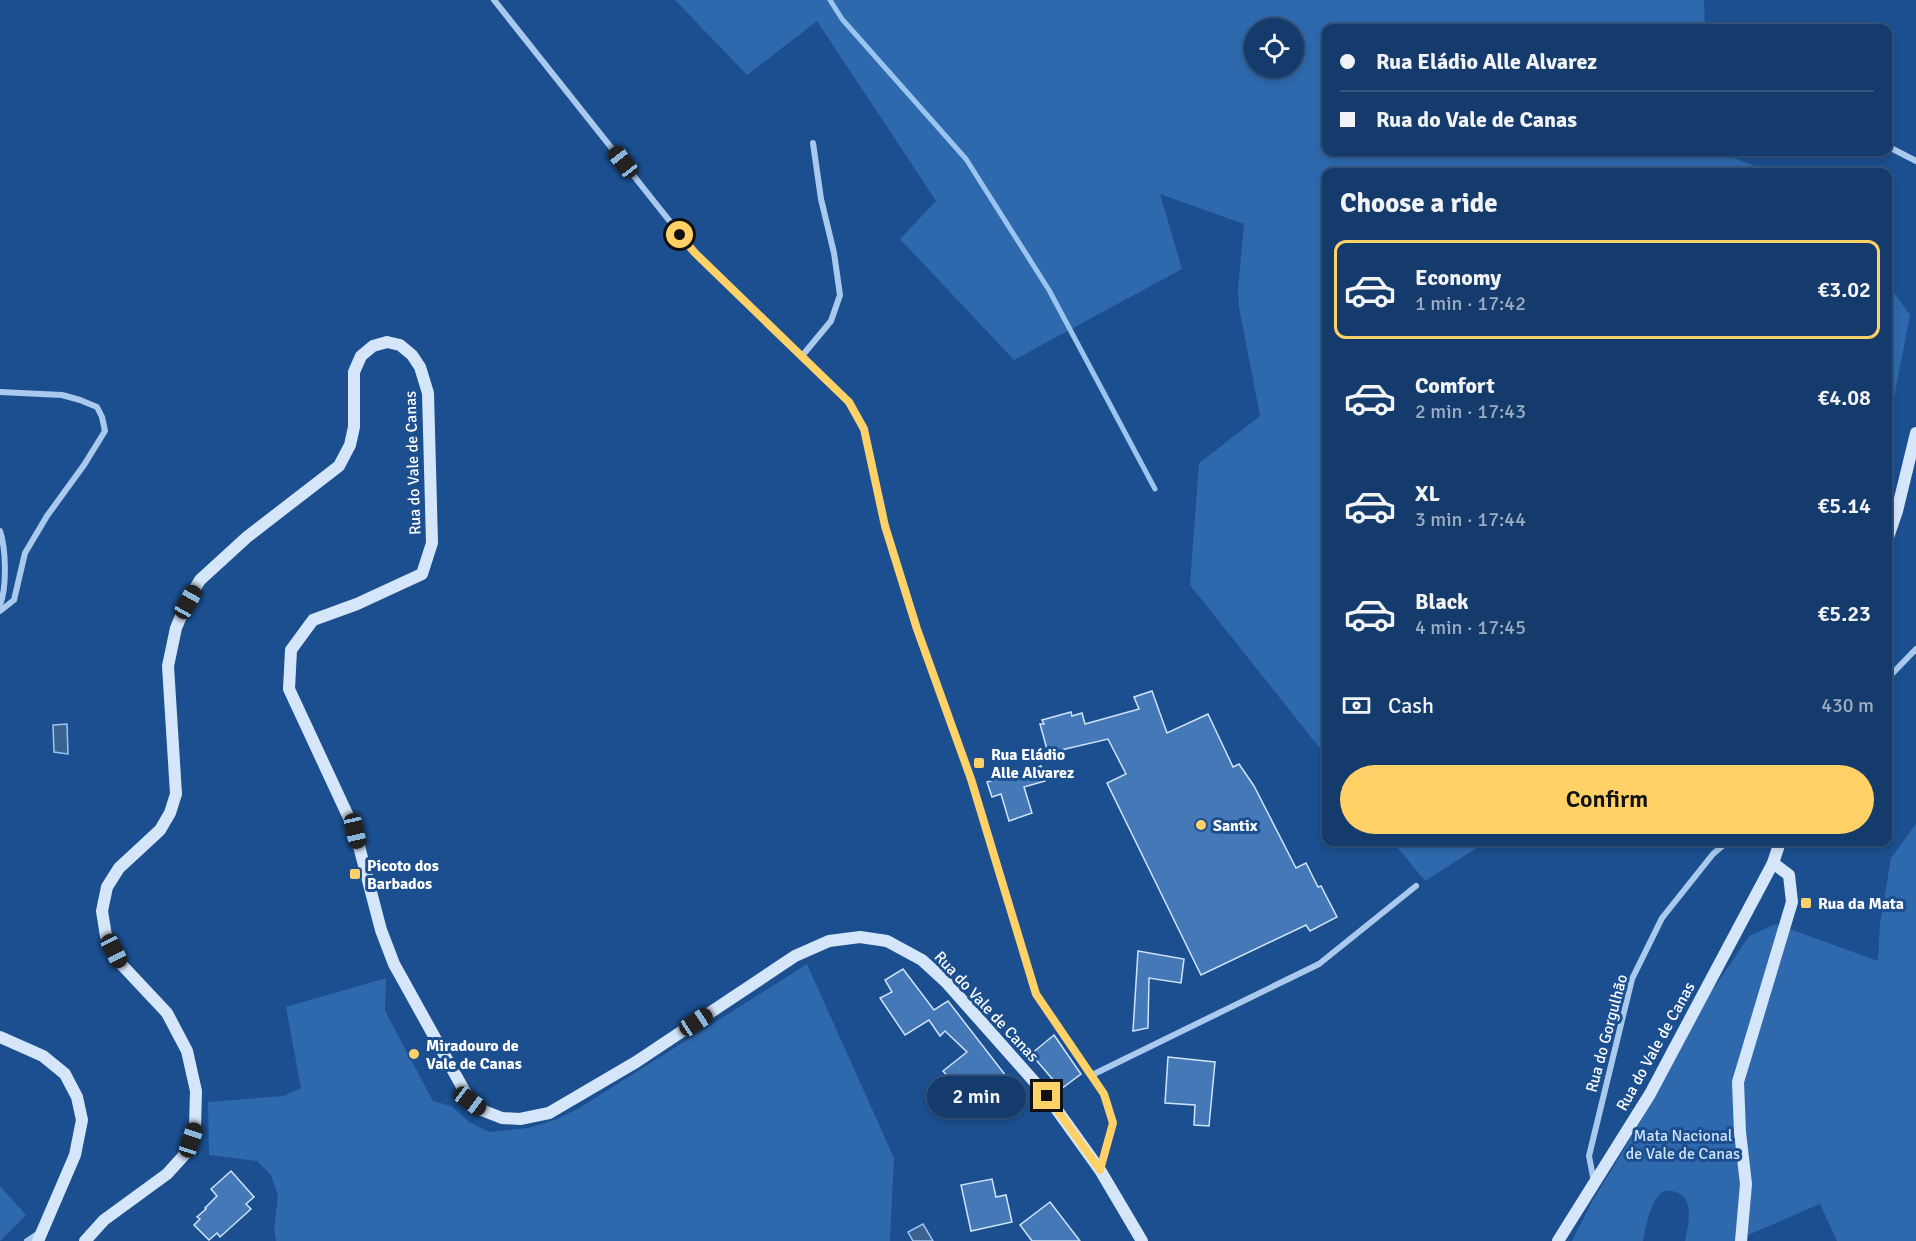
<!DOCTYPE html>
<meta charset="utf-8">
<style>
:root{--surface:#143b6b;--page:#214673;--text:#f1f3f6;--muted:#9dadc1;--line:#33557e;--accent:#ffd166}
body{margin:0;font-family:Signika,sans-serif;background:var(--page);color:var(--text);height:100vh;display:flex;flex-direction:column;font-size:22px;white-space:nowrap}
*{box-sizing:border-box;margin:0}
p{font-size:20px;color:var(--muted)}
.icon{flex:none;width:33px;height:33px;fill:none;stroke:currentColor;stroke-width:2;stroke-linecap:round;stroke-linejoin:round}
.map{position:relative;flex:1;overflow:hidden}
.drawer{position:absolute;left:1322px;top:168px;width:570px;height:678px;display:flex;flex-direction:column;background:var(--surface);border-radius:12px;box-shadow:0 3px 9px #0003,0 0 0 2px var(--line)}
.drawer>*{flex:none}
.guide{position:absolute;left:1322px;top:24px;width:570px;height:132px;border-radius:12px;box-shadow:0 3px 9px #0003,0 0 0 2px var(--line);display:grid;align-content:center;height:132px;padding:0 18px;background:var(--surface)}
.buttons{position:absolute;left:1244px;top:18px;display:grid;gap:12px}
.buttons a{display:grid;place-items:center;width:60px;height:60px;border-radius:50%;background:var(--surface);box-shadow:0 3px 9px #0003,0 0 0 2px var(--line);font-size:30px}
.end{position:absolute;width:27px;height:27px;margin:-14px;border:8px solid #ffd166;background:#111;box-shadow:0 0 0 3px #111}
.from{border-radius:50%}
.bubble{position:absolute;height:42px;border-radius:21px;background:var(--surface);box-shadow:0 3px 9px #0003,0 0 0 2px var(--line);font-size:20px;font-weight:600;line-height:42px;text-align:center}
.car{position:absolute;width:18px;height:36px;margin:-18px -9px;border-radius:8px;box-shadow:0 0 4px 2px #0007;background:linear-gradient(#222 24%,#8ab4d8 0 40%,#222 0 76%,#8ab4d8 0 86%,#222 0)}
.guide b{display:flex;align-items:center;gap:21px;height:57px;font-size:22px}
.guide b+b{border-top:2px solid var(--line)}
.guide i{width:15px;height:15px;background:var(--text)}
ul{padding:0;list-style:none}
li{display:flex;align-items:center;gap:18px;height:99px;margin:0 12px 9px;padding:0 6px;border:3px solid transparent;border-radius:12px}
li div{flex:1}
li b{display:block;font-size:22px}
li em{font-style:normal;font-weight:600}
li.selected{border-color:var(--accent)}
li>.icon{width:54px;height:54px;stroke-width:1.5}
h2{padding:0 18px;font-size:27px;line-height:72px}
.pay{display:flex;align-items:center;gap:15px;height:66px;padding:0 18px;font-size:22px}
.pay p{margin-inline-start:auto}
.button{display:flex;gap:12px;margin-top:auto;padding:12px 18px}
.button a{flex:1;height:69px;border-radius:36px;background:var(--accent);color:#111;font-size:24px;font-weight:600;line-height:69px;text-align:center}
.map>svg:first-child{display:block}
.green{fill:#2e69ad;fill-rule:evenodd}
.water{fill:#3c6290;stroke:#9cc4f0;stroke-width:1.5}
.lines{fill:none;stroke-linecap:round;stroke-linejoin:round}
.stream{stroke:#9cc4f0;stroke-width:5}
.building{fill:#4478b7;stroke:#cfe3fa;stroke-width:1.5}
.street{stroke:#a9c9ee;stroke-width:6}
.secondary{stroke:#d6e6fa;stroke-width:12}
.route{stroke:#ffd166;stroke-width:8}
.poi-dot{fill:#ffd166;stroke:#1b4f8f;stroke-width:2}
.labels{text-anchor:middle;stroke-width:6;stroke-linejoin:round;paint-order:stroke}
.street-label{font-size:16px;fill:#fff;stroke:#1b4f8f}
.poi-label{font-size:16px;font-weight:bold;fill:#fff;stroke:#1b4f8f;text-anchor:start}
.park-label{font-size:16px;fill:#cfe3fa;stroke:#1b4f8f}
</style>
<div class="map">
<svg width="1916" height="1241" viewBox="0 0 1916 1241">
<rect width="100%" height="100%" fill="#1b4f8f"/>
<!-- green -->
<g class="green">
<path d="M675,0H1704L1705,28H1326V152H1718L1771,172H1326V756L1190,585L1199,463L1260,416L1239,307L1238,289L1244,224L1160,194L1182,269L1014,360L900,239L936,201L817,21L747,75ZM1254,28H1293V68H1254Z"/>
<path d="M1887,283L1910,315L1887,434Z"/>
<path d="M1916,824V1241H1837L1820,1204L1748,1235V1241H1685C1689,1222 1696,1193 1670,1191C1665,1190 1661,1192 1658,1196C1649,1208 1646,1226 1643,1241H1572L1593,1200L1637,1128L1703,1004L1749,936L1776,924L1878,961L1880,924L1891,858Z"/>
<path d="M1393,842H1486L1425,881Z"/>
<path d="M807,964L894,1158L890,1241H276L274,1230L278,1196L271,1175L257,1161L209,1155L208,1102L284,1096L301,1088L286,1007L386,978L385,1011L433,1101L451,1106L469,1122L489,1132L528,1128L555,1120L581,1107Z"/>
<path d="M0,1186L26,1215L0,1241Z"/>
</g>
<!-- water -->
<g class="water">
<path d="M67,724L68,754L54,752L53,725Z"/>
<path d="M923,1224L933,1241H913L908,1232Z"/>
</g>
<g class="lines">
<!-- stream -->
<path class="stream" d="M830,0L842,19L966,159L1049,290L1155,489"/>
</g>
<!-- building -->
<g class="building">
<path d="M1152,691L1167,733L1208,714L1233,767L1239,764L1254,786L1296,868L1306,863L1318,887L1321,886L1337,917L1310,931L1306,925L1201,975L1107,783L1126,774L1108,739L1048,753L1040,724H1044L1042,720L1071,712L1072,716L1082,713L1085,724L1139,709L1134,697Z"/>
<path d="M1041,766L1045,781L1024,787L1032,813L1009,821L1001,794L992,797L987,782Z"/>
<path d="M1138,951L1184,959L1181,983L1149,978L1148,1028L1133,1031Z"/>
<path d="M903,969L934,1010L948,1001L1020,1094L987,1119L943,1071L967,1052L945,1031L940,1036L929,1020L905,1035L880,998L892,992L885,980Z"/>
<path d="M1054,1035L1081,1074L1061,1089L1031,1054Z"/>
<path d="M1168,1057L1215,1062L1209,1126L1194,1125L1195,1105L1165,1103Z"/>
<path d="M231,1171L254,1197L246,1204L251,1209L220,1237L217,1233L209,1240L194,1225L200,1219L197,1217L206,1209L205,1208L217,1196L211,1189Z"/>
<path d="M992,1179L996,1197L1006,1195L1012,1222L971,1231L961,1185Z"/>
<path d="M1050,1202L1080,1241H1032L1020,1225Z"/>
</g>
<g class="lines">
<!-- street -->
<g class="street">
<path d="M494,0L695,253L849,402L864,429L885,526L917,629L971,779L1036,994L1104,1094L1113,1123L1100,1169"/>
<path d="M1887,146L1916,161"/>
<path d="M802,356L831,321L840,295L834,253L821,199L813,143"/>
<path d="M0,392L62,395L80,400L97,407L102,417L105,431L84,465L47,516L25,553L14,600L0,611"/>
<path d="M0,531C6,549 7,587 0,605"/>
<path d="M1887,679L1916,649"/>
<path d="M1092,1075L1319,964L1416,886"/>
<path d="M1594,1182L1589,1156L1632,979L1662,918L1713,854L1727,842"/>
<path d="M27,1241L39,1233"/>
</g>
<!-- secondary -->
<g class="secondary">
<path d="M1887,540L1897,511L1916,433"/>
<path d="M0,1037L43,1056L65,1074L77,1097L82,1120L75,1155L38,1241"/>
<path d="M85,1241L104,1220L167,1174L187,1152L195,1128L196,1091L187,1051L167,1013L122,965L106,936L102,911L107,887L119,868L160,830L170,813L176,794L168,666L176,628L187,602L200,580L247,537L339,466L350,445L354,427V372L361,356L373,346L387,342L400,345L412,355L420,367L428,393L432,543L422,574L357,604L313,620L291,650L289,689L355,831L381,930L394,964L470,1101L484,1111L502,1118L520,1119L549,1113L636,1062L795,956L829,941L860,937L887,941L922,960L946,982L1047,1096L1100,1170L1142,1241"/>
<path d="M1558,1241L1650,1094L1773,863L1780,842"/>
<path d="M1741,1241L1746,1184L1740,1132L1738,1082L1792,902L1789,875L1773,863"/>
</g>
</g>
<g class="lines">
<!-- route -->
<path class="route" d="M680,235L695,253L849,402L864,429L885,526L917,629L971,779L1036,994L1104,1094L1113,1123L1100,1170L1047,1096"/>
</g>
<!-- markers -->
<g class="poi-dot">
<rect x="973" y="757" width="12" height="12" rx="3"/>
<circle cx="1201" cy="825" r="6"/>
<rect x="349" y="868" width="12" height="12" rx="3"/>
<rect x="1800" y="897" width="12" height="12" rx="3"/>
<circle cx="414" cy="1054" r="6"/>
</g>
<g class="labels">
<!-- street labels -->
<g class="street-label">
<text transform="translate(412 463) rotate(-92)" y="6">Rua do Vale de Canas</text>
<text transform="translate(987 1006) rotate(47)" y="6">Rua do Vale de Canas</text>
<text transform="translate(1606 1033) rotate(-75)" y="6">Rua do Gorgulhão</text>
<text transform="translate(1655 1046) rotate(-61)" y="6">Rua do Vale de Canas</text>
</g>
<!-- poi labels -->
<g class="poi-label">
<text x="991" y="760">Rua Eládio<tspan x="991" dy="18">Alle Alvarez</tspan></text>
<text x="1213" y="831">Santix</text>
<text x="367" y="871">Picoto dos<tspan x="367" dy="18">Barbados</tspan></text>
<text x="1818" y="909">Rua da Mata</text>
<text x="426" y="1051">Miradouro de<tspan x="426" dy="18">Vale de Canas</tspan></text>
</g>
<!-- park labels -->
<g class="park-label">
<text x="1683" y="1141">Mata Nacional<tspan x="1683" dy="18">de Vale de Canas</tspan></text>
</g>
</g>
</svg>
<div class="buttons">
<a><svg class="icon" aria-label="locate" viewBox="0 0 24 24"><circle cx="12" cy="12" r="6"/><path d="M12 2v4M12 18v4M2 12h4M18 12h4"/></svg></a>
</div>
<i class="end from" style="left:680px;top:235px"></i>
<i class="end" style="left:1047px;top:1096px"></i>
<div class="bubble" style="left:927px;top:1076px;width:99px">2 min</div>
<i class="car" style="left:623px;top:162px;rotate:322deg"></i>
<i class="car" style="left:188px;top:602px;rotate:29deg"></i>
<i class="car" style="left:355px;top:831px;rotate:167deg"></i>
<i class="car" style="left:114px;top:951px;rotate:153deg"></i>
<i class="car" style="left:696px;top:1022px;rotate:57deg"></i>
<i class="car" style="left:470px;top:1101px;rotate:127deg"></i>
<i class="car" style="left:191px;top:1140px;rotate:18deg"></i>
<div class="guide">
<b><i class="from"></i>Rua Eládio Alle Alvarez</b>
<b><i></i>Rua do Vale de Canas</b>
</div>
<section class="drawer">
<h2>Choose a ride</h2>
<ul>
<li class="selected"><svg class="icon" aria-label="car" viewBox="0 0 24 24"><path d="M5 17H2v-5l4-1 3-4h7l3 4 3 1v5h-3M9 17h6M6 11h13"/><circle cx="7" cy="17" r="2"/><circle cx="17" cy="17" r="2"/></svg><div><b>Economy</b><p>1 min · 17:42</p></div><em>€3.02</em></li>
<li><svg class="icon" aria-label="car" viewBox="0 0 24 24"><path d="M5 17H2v-5l4-1 3-4h7l3 4 3 1v5h-3M9 17h6M6 11h13"/><circle cx="7" cy="17" r="2"/><circle cx="17" cy="17" r="2"/></svg><div><b>Comfort</b><p>2 min · 17:43</p></div><em>€4.08</em></li>
<li><svg class="icon" aria-label="car" viewBox="0 0 24 24"><path d="M5 17H2v-5l4-1 3-4h7l3 4 3 1v5h-3M9 17h6M6 11h13"/><circle cx="7" cy="17" r="2"/><circle cx="17" cy="17" r="2"/></svg><div><b>XL</b><p>3 min · 17:44</p></div><em>€5.14</em></li>
<li><svg class="icon" aria-label="car" viewBox="0 0 24 24"><path d="M5 17H2v-5l4-1 3-4h7l3 4 3 1v5h-3M9 17h6M6 11h13"/><circle cx="7" cy="17" r="2"/><circle cx="17" cy="17" r="2"/></svg><div><b>Black</b><p>4 min · 17:45</p></div><em>€5.23</em></li>
</ul>
<div class="pay"><svg class="icon" aria-label="cash" viewBox="0 0 24 24"><path d="M3 7h18v10H3z"/><circle cx="12" cy="12" r="2"/></svg>Cash<p>430 m</p></div>
<div class="button"><a>Confirm</a></div>
</section>
</div>
